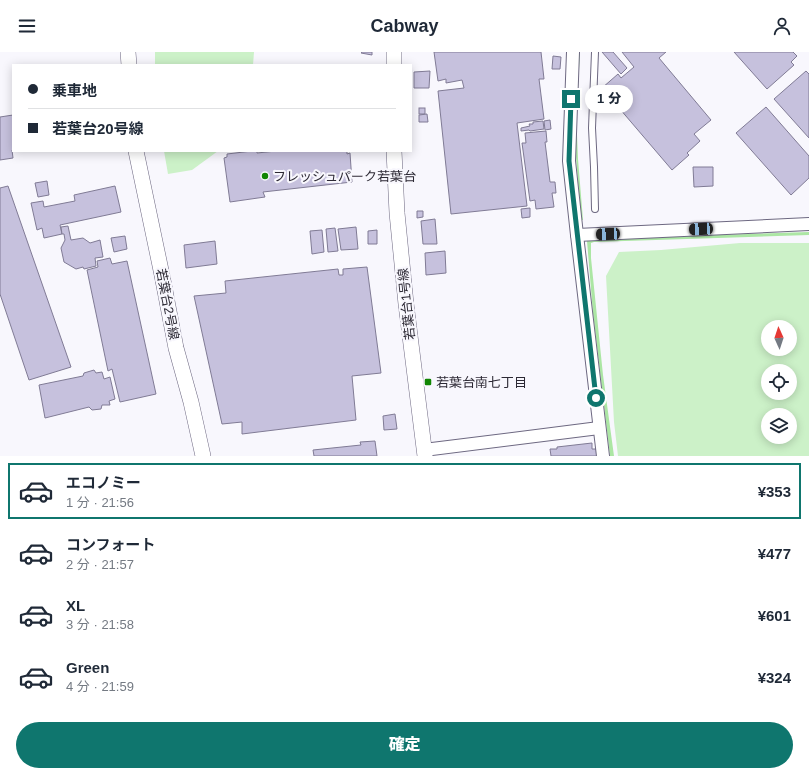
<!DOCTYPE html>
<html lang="ja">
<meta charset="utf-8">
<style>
:root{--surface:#fff;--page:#f6f6f7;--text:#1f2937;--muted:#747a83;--line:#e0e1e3;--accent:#0f766e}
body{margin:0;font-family:Helvetica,"Noto Sans JP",sans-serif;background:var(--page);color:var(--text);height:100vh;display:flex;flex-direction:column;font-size:15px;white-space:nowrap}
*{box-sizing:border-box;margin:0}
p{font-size:13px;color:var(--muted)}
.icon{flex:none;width:22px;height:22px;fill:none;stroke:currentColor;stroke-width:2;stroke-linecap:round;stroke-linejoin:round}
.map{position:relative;height:404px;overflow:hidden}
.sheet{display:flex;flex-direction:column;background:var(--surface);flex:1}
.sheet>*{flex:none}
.top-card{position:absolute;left:12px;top:12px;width:400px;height:88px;border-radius:0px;box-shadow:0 2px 10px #0003;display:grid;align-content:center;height:88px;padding:0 16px;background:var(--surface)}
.needle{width:26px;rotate:357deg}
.controls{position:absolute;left:761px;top:268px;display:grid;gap:8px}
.controls a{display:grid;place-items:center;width:36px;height:36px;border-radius:50%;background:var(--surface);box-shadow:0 2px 10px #0003;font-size:20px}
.end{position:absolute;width:18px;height:18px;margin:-9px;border:5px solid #0f766e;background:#fff;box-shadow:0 0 0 2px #fff}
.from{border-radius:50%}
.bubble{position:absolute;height:28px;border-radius:14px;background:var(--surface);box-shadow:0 2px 10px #0003;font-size:13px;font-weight:800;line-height:28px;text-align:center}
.car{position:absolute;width:12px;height:24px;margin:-12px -6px;border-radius:5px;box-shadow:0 0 3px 1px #0007;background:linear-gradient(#222 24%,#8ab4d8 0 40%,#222 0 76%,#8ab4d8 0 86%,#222 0)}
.top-card b{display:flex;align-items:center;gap:14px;height:38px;font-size:15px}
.top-card b+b{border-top:1px solid var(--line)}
.top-card i{width:10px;height:10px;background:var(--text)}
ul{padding:7px 0 0;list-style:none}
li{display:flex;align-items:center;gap:12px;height:56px;margin:0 8px 6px;padding:0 8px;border:2px solid transparent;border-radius:0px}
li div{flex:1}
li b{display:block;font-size:15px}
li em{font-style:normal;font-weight:800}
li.current{border-color:var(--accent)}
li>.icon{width:36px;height:36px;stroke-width:1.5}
.action{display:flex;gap:8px;margin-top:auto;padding:8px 16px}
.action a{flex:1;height:46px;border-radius:24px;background:var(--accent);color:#fff;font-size:16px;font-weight:800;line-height:46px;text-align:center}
header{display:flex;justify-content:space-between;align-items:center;height:52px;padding:0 16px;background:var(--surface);font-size:18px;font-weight:800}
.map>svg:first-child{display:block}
.green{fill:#ccf1c8;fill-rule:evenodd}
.water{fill:#ace6a4}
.building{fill:#c6c1dd;stroke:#807b95}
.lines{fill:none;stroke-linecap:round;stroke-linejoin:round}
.service-casing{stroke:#6d6881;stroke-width:8}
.minor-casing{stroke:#6d6881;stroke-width:14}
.tertiary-casing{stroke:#6d6881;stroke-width:16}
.service{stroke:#fff;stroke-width:6}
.minor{stroke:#fff;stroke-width:12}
.tertiary{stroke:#fff;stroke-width:15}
.route{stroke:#0f766e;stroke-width:5}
.poi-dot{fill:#118603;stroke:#f8f7fd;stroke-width:1.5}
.labels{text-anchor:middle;stroke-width:4;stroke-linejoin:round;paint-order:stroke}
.poi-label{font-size:13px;fill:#2c2934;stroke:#f8f7fd;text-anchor:start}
.street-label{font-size:13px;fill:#2c2934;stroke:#f8f7fd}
</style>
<header><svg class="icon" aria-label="menu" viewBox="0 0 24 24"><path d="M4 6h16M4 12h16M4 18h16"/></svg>Cabway<svg class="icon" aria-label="person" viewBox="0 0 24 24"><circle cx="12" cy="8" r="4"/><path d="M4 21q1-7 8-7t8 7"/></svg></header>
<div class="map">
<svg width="809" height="404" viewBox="0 0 809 404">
<rect width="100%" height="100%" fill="#f8f7fd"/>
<!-- green -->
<g class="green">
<path d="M155,0H254L253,13H155Z"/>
<path d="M164,99H218L192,118L168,122Z"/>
<path d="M740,191H809V404H618L614,370L606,224L619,200L661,198ZM768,275H790V297H768ZM768,319H790V341H768ZM768,363H790V385H768Z"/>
</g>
<!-- water -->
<g class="water">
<path d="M578,0H580L577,55V83L578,107L583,168H581L576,105L575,65Z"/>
<path d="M809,180V183L594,190L591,191V206L603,323L614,404H610L593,261L587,189L593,187Z"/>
</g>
<!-- building -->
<g class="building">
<path d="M362,0H372V3L361,1Z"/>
<path d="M434,0H541L544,27H539L544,67L517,71L527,154L451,162L438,39L464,36L462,28L446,31V27L438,29Z"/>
<path d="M602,0H613L627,16L621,22Z"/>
<path d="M622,0H666L659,6L711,68L694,82L700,89L687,101L689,103L672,118L602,36L618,22L621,26L634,15Z"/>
<path d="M734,0H793L797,4L791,10L794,13L767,37Z"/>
<path d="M553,4L561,5L560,17H552Z"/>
<path d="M430,19L429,36H414V20Z"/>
<path d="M806,19L809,22V86L774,47Z"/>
<path d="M766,55L809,104V126L791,143L736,81Z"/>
<rect x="419" y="56" width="6" height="6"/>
<path d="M427,62L428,70H419V63Z"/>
<path d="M13,63V97L12,98L13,106L0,108V65Z"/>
<path d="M550,68L551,77L545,78L544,69Z"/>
<path d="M543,69L544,77L530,79L529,78L521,79V76L530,74L529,72H533V70Z"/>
<path d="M546,79L547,90H545L550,130H555L556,141H552L554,155L536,157L535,148L530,149L522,91H526L525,81Z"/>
<path d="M252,99H257V101L276,99H347V102L350,101L352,130L263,140L265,145L230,150L224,106L227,105V102Z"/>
<path d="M693,115H713V134L694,135Z"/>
<path d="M47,129L49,143L38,145L35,131Z"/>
<path d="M8,134L71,315L29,328L0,242V136Z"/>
<path d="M115,134L121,160L60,173L62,182L44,186L42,176L37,178L31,151L43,149L44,155L75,149L74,143Z"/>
<path d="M530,156V165L522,166L521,157Z"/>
<path d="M417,159H423V165L417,166Z"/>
<path d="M435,167L437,192H423L421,169Z"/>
<path d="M68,174L71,188L83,186L90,191L100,188L103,205L95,206L96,214L84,217L83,215L76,217L64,210L61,196L65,188L64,182H62L61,175Z"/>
<path d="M356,175L358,197L341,198L338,177Z"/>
<path d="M335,176L338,199L328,200L326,177Z"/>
<path d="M322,178L324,200L312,202L310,179Z"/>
<path d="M377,178V192H368V179Z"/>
<path d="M125,184L127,197L114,200L111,186Z"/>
<path d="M215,189L217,212L186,216L184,193Z"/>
<path d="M445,199L446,221L426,223L425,201Z"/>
<path d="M110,206L112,212L127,209L156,342L120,350L112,317L108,319L87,218L98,215L97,209Z"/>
<path d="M367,215L381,321L352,324L356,368L242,382V370L222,372L194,244L226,241L225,229L338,217L339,223H343V217Z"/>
<path d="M94,318L96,321L102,320L104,327L110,325L115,347L109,349L110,353H102L101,357L92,358L89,355L45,366L39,333L83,324L84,321Z"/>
<path d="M395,362L397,377L384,378L383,364Z"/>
<path d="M375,389L377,404H314L313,398L361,393L360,390Z"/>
<path d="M592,391V397H597L598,404H551L550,397H557V395Z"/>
</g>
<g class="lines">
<!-- service casing -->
<g class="service-casing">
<path id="service" d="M595,0L592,76L594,115L595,157"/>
</g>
<!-- minor casing -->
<g class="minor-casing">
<g id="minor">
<path d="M573,0L569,109L577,183L809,172"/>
<path d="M577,183L603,404"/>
<path d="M424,398L599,376"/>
</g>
</g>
<!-- tertiary casing -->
<g class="tertiary-casing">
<g id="tertiary">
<path d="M128,0L129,13"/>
<path d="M394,13V0"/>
<path d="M136,99L162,223L176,296L191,350L203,404"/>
<path d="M394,99L397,161L406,252L425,404"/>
</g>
</g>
<!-- service -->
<use href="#service" class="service"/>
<!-- minor -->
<use href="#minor" class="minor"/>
<!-- tertiary -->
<use href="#tertiary" class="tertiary"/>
</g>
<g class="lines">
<!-- route -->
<path class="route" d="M571,47L569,109L596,346"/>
</g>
<!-- markers -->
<g class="poi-dot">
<circle cx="265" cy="124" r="4"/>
<rect x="424" y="326" width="8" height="8" rx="2"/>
</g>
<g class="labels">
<!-- poi labels -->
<g class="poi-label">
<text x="273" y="129">フレッシュパーク若葉台</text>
<text x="436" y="335">若葉台南七丁目</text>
</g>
<!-- street labels -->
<g class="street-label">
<text transform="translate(168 252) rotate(79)" y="5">若葉台2号線</text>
<text transform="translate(406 252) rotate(-96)" y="5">若葉台1号線</text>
</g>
</g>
</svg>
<div class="controls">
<a><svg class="needle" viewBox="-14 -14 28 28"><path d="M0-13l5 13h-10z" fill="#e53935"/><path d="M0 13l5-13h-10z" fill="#747a83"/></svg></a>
<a><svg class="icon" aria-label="locate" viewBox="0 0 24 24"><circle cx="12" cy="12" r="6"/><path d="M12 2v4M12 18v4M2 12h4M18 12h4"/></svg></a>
<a><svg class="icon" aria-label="layers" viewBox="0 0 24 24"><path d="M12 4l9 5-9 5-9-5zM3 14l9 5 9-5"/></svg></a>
</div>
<i class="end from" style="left:596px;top:346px"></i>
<i class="end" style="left:571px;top:47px"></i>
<div class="bubble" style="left:585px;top:33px;width:48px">1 分</div>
<i class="car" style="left:701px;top:177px;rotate:267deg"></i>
<i class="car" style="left:608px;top:182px;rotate:267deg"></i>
<div class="top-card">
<b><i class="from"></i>乗車地</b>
<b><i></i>若葉台20号線</b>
</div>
</div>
<section class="sheet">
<ul>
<li class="current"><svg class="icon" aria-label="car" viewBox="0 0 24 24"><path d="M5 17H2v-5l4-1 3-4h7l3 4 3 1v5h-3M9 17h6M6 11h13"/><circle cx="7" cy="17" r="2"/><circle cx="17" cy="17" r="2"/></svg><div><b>エコノミー</b><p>1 分 · 21:56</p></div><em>¥353</em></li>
<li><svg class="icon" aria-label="car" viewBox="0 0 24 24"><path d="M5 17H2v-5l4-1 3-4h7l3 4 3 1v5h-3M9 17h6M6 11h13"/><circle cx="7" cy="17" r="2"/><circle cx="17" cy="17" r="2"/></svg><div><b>コンフォート</b><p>2 分 · 21:57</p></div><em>¥477</em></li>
<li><svg class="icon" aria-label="car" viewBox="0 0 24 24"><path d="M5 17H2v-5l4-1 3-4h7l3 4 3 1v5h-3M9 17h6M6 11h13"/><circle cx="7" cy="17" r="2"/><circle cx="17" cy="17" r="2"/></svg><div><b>XL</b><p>3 分 · 21:58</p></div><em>¥601</em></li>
<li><svg class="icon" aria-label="car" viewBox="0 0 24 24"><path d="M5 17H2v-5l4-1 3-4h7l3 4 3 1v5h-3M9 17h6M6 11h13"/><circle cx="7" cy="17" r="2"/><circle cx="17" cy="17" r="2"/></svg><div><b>Green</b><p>4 分 · 21:59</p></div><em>¥324</em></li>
</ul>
<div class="action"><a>確定</a></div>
</section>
